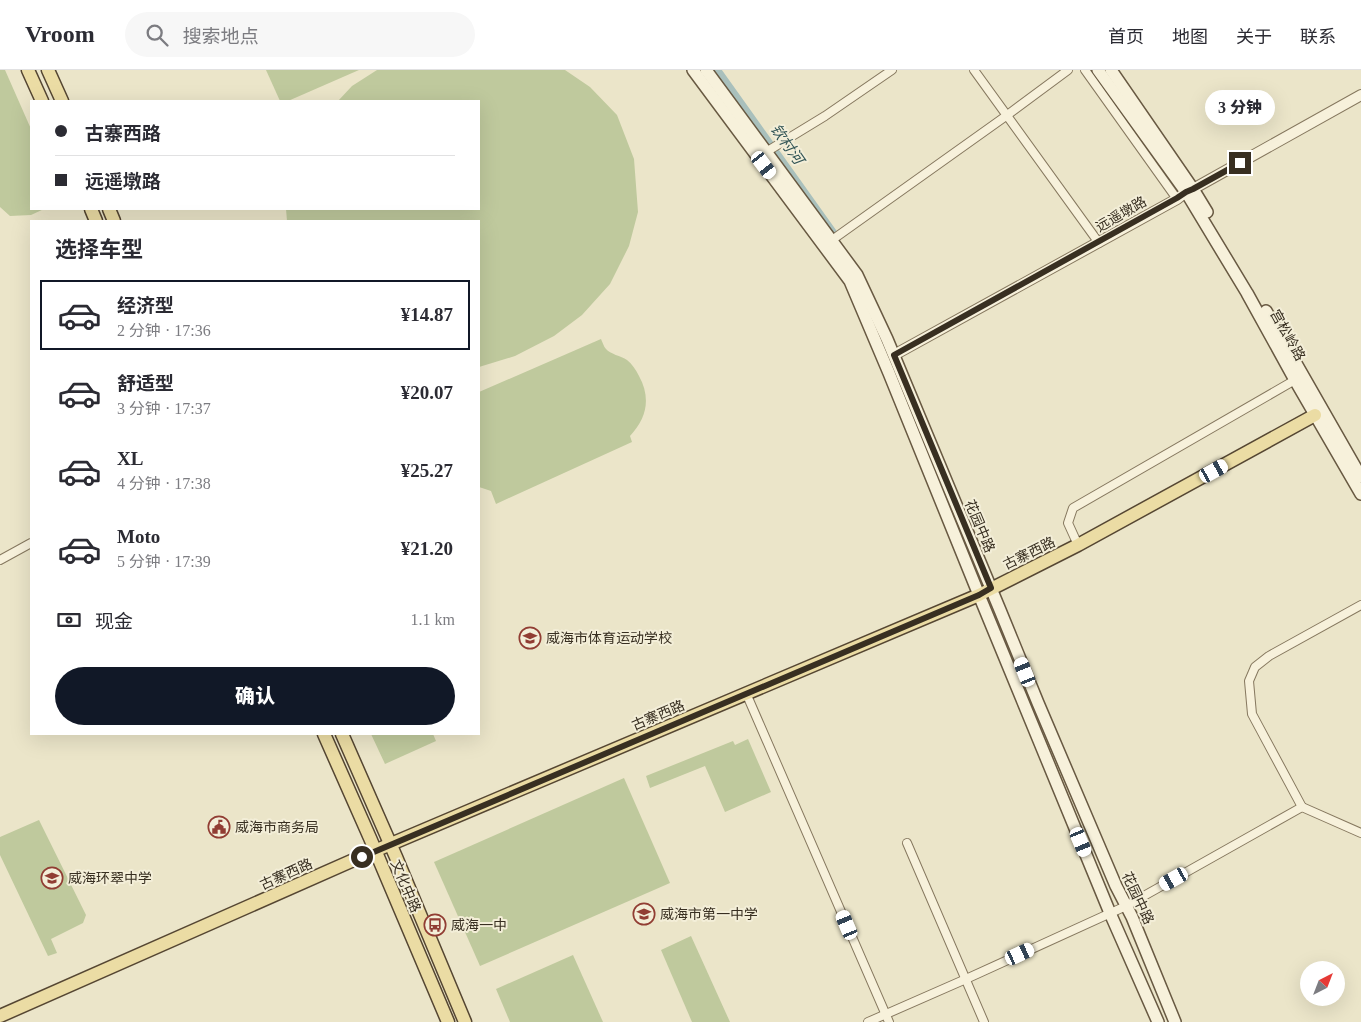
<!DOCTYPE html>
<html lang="zh">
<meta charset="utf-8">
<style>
:root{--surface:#fff;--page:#f7f7f7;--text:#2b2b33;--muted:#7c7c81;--line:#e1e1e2;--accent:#111827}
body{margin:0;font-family:"Times New Roman","Noto Sans SC",serif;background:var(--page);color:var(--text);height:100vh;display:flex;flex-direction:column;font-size:19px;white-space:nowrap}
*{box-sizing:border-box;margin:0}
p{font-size:16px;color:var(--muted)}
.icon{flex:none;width:28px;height:28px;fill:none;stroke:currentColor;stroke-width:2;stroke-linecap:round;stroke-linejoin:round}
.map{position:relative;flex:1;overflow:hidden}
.panel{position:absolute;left:30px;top:150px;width:450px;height:515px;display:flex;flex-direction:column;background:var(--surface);border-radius:0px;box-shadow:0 5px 20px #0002}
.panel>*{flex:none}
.banner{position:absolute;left:30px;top:30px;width:450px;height:110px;border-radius:0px;box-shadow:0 5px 20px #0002;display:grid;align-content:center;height:110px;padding:0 25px;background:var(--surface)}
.needle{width:32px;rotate:42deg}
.buttons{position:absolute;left:1300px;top:891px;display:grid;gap:10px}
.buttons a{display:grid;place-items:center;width:45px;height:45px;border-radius:50%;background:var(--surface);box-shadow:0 5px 20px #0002;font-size:25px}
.end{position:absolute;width:22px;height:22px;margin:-11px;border:6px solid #382f21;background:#fff;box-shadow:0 0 0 2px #fff}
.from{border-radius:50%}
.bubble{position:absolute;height:35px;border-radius:18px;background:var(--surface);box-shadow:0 5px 20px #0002;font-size:16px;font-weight:800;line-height:35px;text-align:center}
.car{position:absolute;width:15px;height:30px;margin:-15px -8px;border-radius:6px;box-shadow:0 0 4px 1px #0007;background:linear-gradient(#fff 24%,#345 0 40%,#fff 0 76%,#345 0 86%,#fff 0)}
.banner b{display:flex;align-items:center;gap:18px;height:48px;font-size:19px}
.banner b+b{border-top:1px solid var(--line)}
.banner i{width:12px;height:12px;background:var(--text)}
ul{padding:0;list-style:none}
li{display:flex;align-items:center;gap:15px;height:70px;margin:0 10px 8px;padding:0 15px;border:2px solid transparent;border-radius:0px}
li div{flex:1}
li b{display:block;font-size:19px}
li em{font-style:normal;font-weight:800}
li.selected{border-color:var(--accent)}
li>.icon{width:45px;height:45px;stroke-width:1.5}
h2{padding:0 25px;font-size:22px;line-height:60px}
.pay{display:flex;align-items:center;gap:12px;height:55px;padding:0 25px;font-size:19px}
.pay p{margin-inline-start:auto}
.primary-button{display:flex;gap:10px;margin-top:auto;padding:10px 25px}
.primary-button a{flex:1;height:58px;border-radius:30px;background:var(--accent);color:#fff;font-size:20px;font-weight:800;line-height:58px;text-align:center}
header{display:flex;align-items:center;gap:30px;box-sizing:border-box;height:70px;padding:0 25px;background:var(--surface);border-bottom:1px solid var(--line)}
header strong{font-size:24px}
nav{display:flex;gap:28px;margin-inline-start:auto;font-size:18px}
.search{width:350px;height:45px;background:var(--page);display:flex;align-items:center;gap:12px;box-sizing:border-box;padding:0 18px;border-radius:28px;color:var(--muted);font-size:19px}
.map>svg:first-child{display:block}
.green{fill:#bfc99d}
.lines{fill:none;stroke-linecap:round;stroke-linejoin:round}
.canal{stroke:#a9c0bc;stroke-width:8}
.minor-casing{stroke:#86785f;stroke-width:10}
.tertiary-casing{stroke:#86785f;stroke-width:12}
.secondary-casing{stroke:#685942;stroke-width:14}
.primary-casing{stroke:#554632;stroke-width:15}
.minor{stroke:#f7f1db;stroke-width:8}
.tertiary{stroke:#f7f1db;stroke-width:10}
.secondary{stroke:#f7f1db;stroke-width:11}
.primary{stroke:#ebdca4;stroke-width:12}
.route{stroke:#382f21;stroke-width:6}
.labels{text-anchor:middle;stroke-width:4;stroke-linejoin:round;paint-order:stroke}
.street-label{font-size:14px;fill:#382f21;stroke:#f3eed8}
.poi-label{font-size:14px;fill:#382f21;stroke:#f3eed8;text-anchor:start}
.water-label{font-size:15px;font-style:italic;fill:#325556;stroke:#f3eed8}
</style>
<header>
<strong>Vroom</strong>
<div class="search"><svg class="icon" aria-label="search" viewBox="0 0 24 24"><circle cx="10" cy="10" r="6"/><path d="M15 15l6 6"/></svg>搜索地点</div>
<nav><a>首页</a><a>地图</a><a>关于</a><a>联系</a></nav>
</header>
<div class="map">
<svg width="1361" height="952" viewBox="0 0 1361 952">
<rect width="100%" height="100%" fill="#ebe5c9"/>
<!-- green -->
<g class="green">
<path d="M0,0H5L31,59V139H44L31,145L10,146L0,137Z"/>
<path d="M266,0H359L288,31H280Z"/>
<path d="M377,0H565L590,17L617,45L634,89L638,142L629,176L610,214L582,245L554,266L515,286L479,297V151H287L286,139H479V31H338L352,16Z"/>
<path d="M601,269C602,271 604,277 606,279C610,284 621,286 627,290C632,294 636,300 639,306C651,328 647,348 630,366L632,372L496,434L491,421L479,417V322Z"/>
<path d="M371,664H433L436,671L385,694Z"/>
<path d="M748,669L771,722L725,742L705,696L650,718L646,706L733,671L735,675Z"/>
<path d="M624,708L670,813L480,896L434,792Z"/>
<path d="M39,750L86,845L83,853L51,869L57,883L48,886L0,785V767Z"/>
<path d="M691,866L730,952H692L661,880Z"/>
<path d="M573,885L603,952H510L496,919Z"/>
</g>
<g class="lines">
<!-- canal -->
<path class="canal" d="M717,0L834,164"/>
<!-- minor casing -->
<g class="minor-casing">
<g id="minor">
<path d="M974,0L1099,173"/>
<path d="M1085,0L1177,129"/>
<path d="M766,82L825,46L892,0"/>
<path d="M832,170L1006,46L1068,0"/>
<path d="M1078,475L1068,453L1073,438L1295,310"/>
<path d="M0,490L31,473"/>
<path d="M746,623L889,952"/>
<path d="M1302,737L1252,644L1249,611L1255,597L1269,586L1361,535"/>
<path d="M907,773L984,952"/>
<path d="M868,952L966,909L1126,836L1302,737L1361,763"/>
</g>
</g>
<!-- tertiary casing -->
<g class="tertiary-casing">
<path id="tertiary" d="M894,285L1177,129L1186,122L1193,119L1361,25"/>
</g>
<!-- secondary casing -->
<g class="secondary-casing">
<g id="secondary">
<path d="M693,0L850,211L889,303L979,525L1110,843L1158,952"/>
<path d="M706,0L857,205L887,269L1000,540L1038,633L1116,816L1132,847L1175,952"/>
<path d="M1098,0L1186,122L1247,223L1295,310L1361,424"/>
<path d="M1111,0L1193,119L1207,142"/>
<path d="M1266,241L1361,407"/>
</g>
</g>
<!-- primary casing -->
<g class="primary-casing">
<g id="primary">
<path d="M28,0L42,31"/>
<path d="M48,0L62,31"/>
<path d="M91,139L96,151"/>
<path d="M109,139L114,151"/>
<path d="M324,664L370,768L448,952"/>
<path d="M342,664L396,787L465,952"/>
<path d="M0,946L365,785L979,525L1078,475L1315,345"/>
</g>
</g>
<!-- minor -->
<use href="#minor" class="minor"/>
<!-- tertiary -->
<use href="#tertiary" class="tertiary"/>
<!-- secondary -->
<use href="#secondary" class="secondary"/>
<!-- primary -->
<use href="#primary" class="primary"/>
</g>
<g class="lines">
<!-- route -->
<path class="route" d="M362,787L979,525L991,518L894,285L1177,128L1186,122L1193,119L1240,93"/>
</g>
<!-- icons -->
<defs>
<g id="university-ring" transform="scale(1.125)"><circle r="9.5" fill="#f3eed8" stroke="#913d33" stroke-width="1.5"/><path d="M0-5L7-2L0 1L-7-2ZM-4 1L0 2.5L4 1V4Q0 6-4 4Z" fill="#913d33"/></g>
<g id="civic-ring" transform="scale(1.125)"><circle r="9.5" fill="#f3eed8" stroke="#913d33" stroke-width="1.5"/><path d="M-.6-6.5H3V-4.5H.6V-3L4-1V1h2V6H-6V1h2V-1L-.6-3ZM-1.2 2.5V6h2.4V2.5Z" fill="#913d33"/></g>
<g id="school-ring" transform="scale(1.125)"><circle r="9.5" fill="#f3eed8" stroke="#913d33" stroke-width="1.5"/><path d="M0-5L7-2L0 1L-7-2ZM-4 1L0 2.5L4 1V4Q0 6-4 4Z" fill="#913d33"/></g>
<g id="bus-ring" transform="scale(1.125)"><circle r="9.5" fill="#f3eed8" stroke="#913d33" stroke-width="1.5"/><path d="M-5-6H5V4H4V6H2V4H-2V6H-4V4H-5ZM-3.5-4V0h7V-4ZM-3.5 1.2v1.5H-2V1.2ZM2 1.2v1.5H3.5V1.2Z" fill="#913d33"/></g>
</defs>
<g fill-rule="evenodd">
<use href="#university-ring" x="530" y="568"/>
<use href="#civic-ring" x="219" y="757"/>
<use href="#school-ring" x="52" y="808"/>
<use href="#school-ring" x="644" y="844"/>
<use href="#bus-ring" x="435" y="855"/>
</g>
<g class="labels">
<!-- street labels -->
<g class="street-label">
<text transform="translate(1121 144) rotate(-30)" y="5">远遥墩路</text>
<text transform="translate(1288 265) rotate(61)" y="5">宫松岭路</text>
<text transform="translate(980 456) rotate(67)" y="5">花园中路</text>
<text transform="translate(1029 483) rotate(-26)" y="5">古寨西路</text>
<text transform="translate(658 645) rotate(-23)" y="5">古寨西路</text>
<text transform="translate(286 804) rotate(-24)" y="5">古寨西路</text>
<text transform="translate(406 816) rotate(67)" y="5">文化中路</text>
<text transform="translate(1138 828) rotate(65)" y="5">花园中路</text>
</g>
<!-- poi labels -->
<g class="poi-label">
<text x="546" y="573">威海市体育运动学校</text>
<text x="235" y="762">威海市商务局</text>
<text x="68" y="813">威海环翠中学</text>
<text x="660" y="849">威海市第一中学</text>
<text x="451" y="860">威海一中</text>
</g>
<!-- water labels -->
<g class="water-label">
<text transform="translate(787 74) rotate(55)" y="5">钦村河</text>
</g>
</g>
</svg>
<div class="buttons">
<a><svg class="needle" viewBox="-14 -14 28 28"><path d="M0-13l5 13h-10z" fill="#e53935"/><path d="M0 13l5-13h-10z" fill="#7c7c81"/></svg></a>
</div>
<i class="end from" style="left:362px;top:787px"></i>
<i class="end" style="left:1240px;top:93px"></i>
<div class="bubble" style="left:1205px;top:20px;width:70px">3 分钟</div>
<i class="car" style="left:764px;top:95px;rotate:143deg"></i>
<i class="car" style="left:1214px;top:401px;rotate:61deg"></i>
<i class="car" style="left:1025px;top:602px;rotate:338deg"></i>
<i class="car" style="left:1081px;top:772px;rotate:157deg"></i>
<i class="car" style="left:1174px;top:809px;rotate:241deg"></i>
<i class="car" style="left:847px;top:855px;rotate:337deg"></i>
<i class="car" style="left:1020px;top:884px;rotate:65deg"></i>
<div class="banner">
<b><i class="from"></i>古寨西路</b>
<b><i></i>远遥墩路</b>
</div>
<section class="panel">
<h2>选择车型</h2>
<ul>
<li class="selected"><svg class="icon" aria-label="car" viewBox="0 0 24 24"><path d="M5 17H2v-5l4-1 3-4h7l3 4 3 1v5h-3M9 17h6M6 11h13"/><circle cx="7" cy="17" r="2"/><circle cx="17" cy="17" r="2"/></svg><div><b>经济型</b><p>2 分钟 · 17:36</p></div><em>¥14.87</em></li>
<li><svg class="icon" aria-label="car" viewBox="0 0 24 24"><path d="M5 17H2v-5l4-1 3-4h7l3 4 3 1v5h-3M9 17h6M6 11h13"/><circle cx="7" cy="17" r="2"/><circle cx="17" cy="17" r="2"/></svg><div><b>舒适型</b><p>3 分钟 · 17:37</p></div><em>¥20.07</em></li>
<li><svg class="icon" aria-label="car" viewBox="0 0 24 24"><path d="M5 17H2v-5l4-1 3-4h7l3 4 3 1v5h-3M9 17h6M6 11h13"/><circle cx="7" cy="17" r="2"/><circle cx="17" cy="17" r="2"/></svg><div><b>XL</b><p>4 分钟 · 17:38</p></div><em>¥25.27</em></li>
<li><svg class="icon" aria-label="car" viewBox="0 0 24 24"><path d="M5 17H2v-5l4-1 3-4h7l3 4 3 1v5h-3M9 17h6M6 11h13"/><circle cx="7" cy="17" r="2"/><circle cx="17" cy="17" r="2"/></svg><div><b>Moto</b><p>5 分钟 · 17:39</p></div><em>¥21.20</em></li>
</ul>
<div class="pay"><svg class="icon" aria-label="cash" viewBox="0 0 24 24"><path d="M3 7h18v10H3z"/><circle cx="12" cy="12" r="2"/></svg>现金<p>1.1 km</p></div>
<div class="primary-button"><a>确认</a></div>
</section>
</div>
